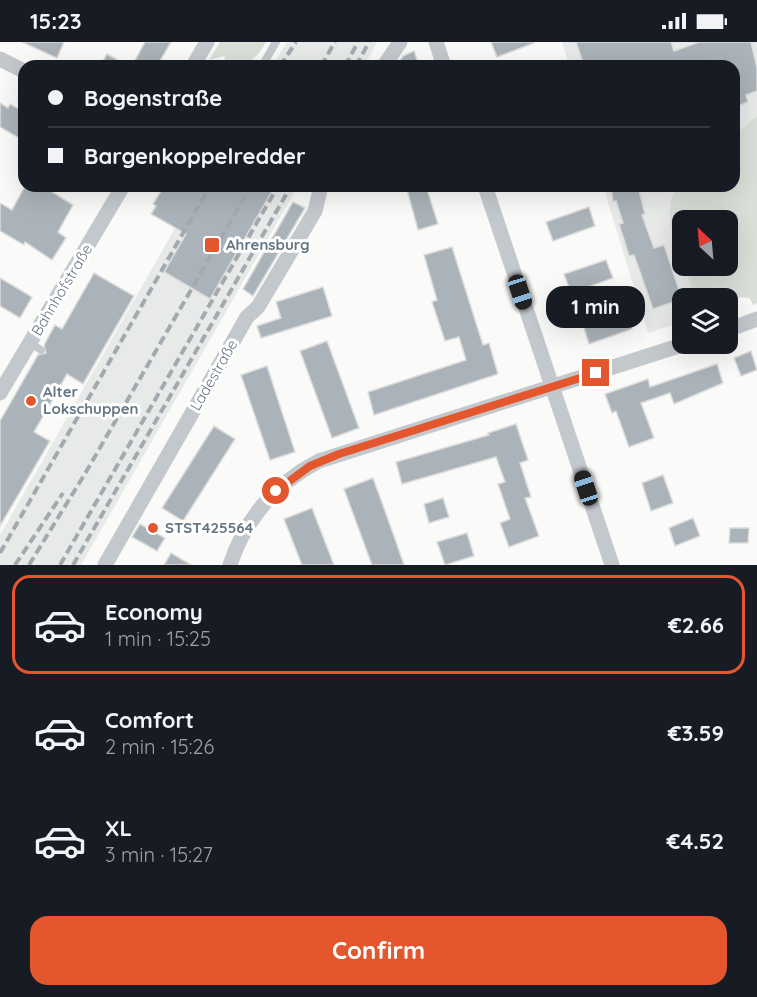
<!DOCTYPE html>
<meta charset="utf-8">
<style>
:root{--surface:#171b24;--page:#242831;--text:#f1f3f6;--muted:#9ea1a6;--line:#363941;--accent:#e4572e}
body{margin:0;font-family:Quicksand,sans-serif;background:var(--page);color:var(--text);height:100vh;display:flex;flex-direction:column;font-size:22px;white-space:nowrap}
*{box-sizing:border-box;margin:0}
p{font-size:20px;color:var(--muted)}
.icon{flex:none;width:33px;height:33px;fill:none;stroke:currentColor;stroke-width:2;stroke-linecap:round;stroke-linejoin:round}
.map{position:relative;height:523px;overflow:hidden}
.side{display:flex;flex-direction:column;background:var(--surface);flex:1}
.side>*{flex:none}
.banner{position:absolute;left:18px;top:18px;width:722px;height:132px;border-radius:18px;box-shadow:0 6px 24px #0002;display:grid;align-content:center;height:132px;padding:0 30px;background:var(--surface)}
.needle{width:39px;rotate:334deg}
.fabs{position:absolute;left:672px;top:168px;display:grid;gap:12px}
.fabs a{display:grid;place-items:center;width:66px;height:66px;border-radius:12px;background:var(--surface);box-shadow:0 6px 24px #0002;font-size:30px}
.end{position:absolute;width:27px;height:27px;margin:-14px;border:8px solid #e4572e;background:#fff;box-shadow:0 0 0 3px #fff}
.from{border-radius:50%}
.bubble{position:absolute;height:42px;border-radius:18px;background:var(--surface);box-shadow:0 6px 24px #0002;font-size:20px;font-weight:700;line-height:42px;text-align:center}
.car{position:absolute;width:18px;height:36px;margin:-18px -9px;border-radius:8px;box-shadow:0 0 4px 2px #0007;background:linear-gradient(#222 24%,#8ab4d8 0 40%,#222 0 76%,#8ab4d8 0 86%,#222 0)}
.banner b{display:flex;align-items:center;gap:21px;height:57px;font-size:22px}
.banner b+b{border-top:2px solid var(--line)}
.banner i{width:15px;height:15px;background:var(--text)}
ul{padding:10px 0 0;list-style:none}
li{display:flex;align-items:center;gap:18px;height:99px;margin:0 12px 9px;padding:0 18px;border:3px solid transparent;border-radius:18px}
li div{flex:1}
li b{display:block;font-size:22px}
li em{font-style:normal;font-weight:700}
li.selected{border-color:var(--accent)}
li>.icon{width:54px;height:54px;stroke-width:1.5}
.primary-button{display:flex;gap:12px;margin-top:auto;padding:12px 30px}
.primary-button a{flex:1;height:69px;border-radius:18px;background:var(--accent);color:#fff;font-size:24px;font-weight:700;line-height:69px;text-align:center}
.status{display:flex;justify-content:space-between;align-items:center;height:42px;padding:0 30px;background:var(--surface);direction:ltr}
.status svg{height:16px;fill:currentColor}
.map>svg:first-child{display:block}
.built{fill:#e8e9e9;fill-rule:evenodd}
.green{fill:#dadfd7}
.building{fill:#aab3b9;stroke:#dcdcda;stroke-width:1.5}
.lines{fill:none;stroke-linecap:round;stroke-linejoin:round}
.service{stroke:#c3c8cc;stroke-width:8}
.minor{stroke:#c3c8cc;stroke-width:15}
.rail{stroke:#a2aab0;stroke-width:4;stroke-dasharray:9 4.5;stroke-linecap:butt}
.route{stroke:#e4572e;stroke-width:8}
.poi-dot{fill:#e4572e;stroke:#fff;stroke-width:2}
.labels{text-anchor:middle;stroke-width:6;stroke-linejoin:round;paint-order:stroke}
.poi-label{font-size:15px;font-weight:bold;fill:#657683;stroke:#fff;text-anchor:start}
.street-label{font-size:15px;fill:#657683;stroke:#fff}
</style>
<div class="status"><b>15:23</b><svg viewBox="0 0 49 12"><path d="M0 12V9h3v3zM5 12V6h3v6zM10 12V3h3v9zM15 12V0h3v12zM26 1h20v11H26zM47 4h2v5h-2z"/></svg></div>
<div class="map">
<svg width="757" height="523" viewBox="0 0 757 523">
<rect width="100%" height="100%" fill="#fafaf8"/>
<!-- built -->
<g class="built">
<path d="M287,0H377L364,24H272Z"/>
<path d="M562,0H757V261L753,263L750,256L740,255L728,261V256H682V280L648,291L603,144H734V24H569ZM682,178H728V224H682Z"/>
<path d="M199,144H298L81,523H0V493Z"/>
</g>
<!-- green -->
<g class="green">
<path d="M220,0H266C256,18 248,24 227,24L224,14L209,18Z"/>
<path d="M757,74V261L753,263L750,256L740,255L728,261V256H696L684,224H728V178H682V219C673,193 662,169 678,144H734V94Z"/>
</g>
<!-- building -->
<g class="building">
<path d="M22,0H64L57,16Z"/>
<path d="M145,0H171L157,24H132Z"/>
<path d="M491,0H534V1L497,15Z"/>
<path d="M576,0H671L674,9L699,0H751L757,26V49L746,53L748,60L734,66V24H584Z"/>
<path d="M414,9L418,21L396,24L403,14Z"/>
<path d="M107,12L128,24H100Z"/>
<path d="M0,61L8,66L10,62L24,70V99L0,85Z"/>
<path d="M25,144H43L73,163L58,190L66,196L52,218L25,200L24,203L0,189V161L12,168Z"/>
<path d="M164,144H275L210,257L164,230L186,192L151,172L156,164L153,162Z"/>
<path d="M406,144H426L438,182L418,188Z"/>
<path d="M611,144H638L645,172L642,173L654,206L664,203L682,257L653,267L634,213L629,214L619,182L623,181L616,159L613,160Z"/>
<path d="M293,160L305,166L253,254L243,247Z"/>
<path d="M589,165L595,184L553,199L546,180Z"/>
<path d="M452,205L483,303L489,301L498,332L374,373L368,350L466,318L459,295L445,299L432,260L437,258L424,213Z"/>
<path d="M606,218L613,236L571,251L564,232Z"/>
<path d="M94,231L134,254L83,342L67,332L57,350L34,390L50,399L0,484V379L38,313L46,311L44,303L55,283L62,287Z"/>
<path d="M0,236L32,255L20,276L0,264Z"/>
<path d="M323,245L332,274L261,296L257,284L281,276L276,260Z"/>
<path d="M625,268L632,287L589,302L583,283Z"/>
<path d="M327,299L359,386L332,396L300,309Z"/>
<path d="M751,309L757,328L741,334L734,316Z"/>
<path d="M717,322L723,341L674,362L670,351L641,361L654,396L629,405L616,369L612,371L605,352L648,337L650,345Z"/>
<path d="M267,324L295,410L270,418L241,333Z"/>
<path d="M516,382L528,418L520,421L531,455L525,456L539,494L509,505L500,481L510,477L498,442L505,440L496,415L402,442L396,420L489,393L488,391Z"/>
<path d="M214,384L235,397L183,479L162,466Z"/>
<path d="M663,433L673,461L651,469L642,441Z"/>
<path d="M373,436L394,494L404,523H372L344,447Z"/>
<path d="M443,456L449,475L429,481L424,462Z"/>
<path d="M312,466L327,505L334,523H302L284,477Z"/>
<path d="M693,476L700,494L675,504L669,486Z"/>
<path d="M140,482L165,496L157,509L132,495Z"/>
<path d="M730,486H749L748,501H729Z"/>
<path d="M467,491L474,514L445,523L437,500Z"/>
<path d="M171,511L191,523H164Z"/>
</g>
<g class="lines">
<!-- service -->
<g class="service">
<path d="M262,24L276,0"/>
<path d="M30,301L41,308"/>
</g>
<!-- minor -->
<g class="minor">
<path d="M436,0L444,24"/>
<path d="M0,17L24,29"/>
<path d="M193,24L207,0"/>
<path d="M384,24L400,0"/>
<path d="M485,144L612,523"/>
<path d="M728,288L757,277"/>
<path d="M0,351L123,144"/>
<path d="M105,523L247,275L258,265L315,169L321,144"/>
<path d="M230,523C245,477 276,441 319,419L685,302"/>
</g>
<!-- rail -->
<g class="rail">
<path d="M280,24L296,0"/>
<path d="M321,24L335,0"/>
<path d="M345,24L358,0"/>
<path d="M356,24L369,0"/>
<path d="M0,511L210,144"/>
<path d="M15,523L63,451"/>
<path d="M29,523L86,430L251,144"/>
<path d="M60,523L278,144"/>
<path d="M73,523L291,144"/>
</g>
</g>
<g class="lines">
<!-- route -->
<path class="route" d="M276,449L310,424L339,412L596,331"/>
</g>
<!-- markers -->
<g class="poi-dot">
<rect x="204" y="195" width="16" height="16" rx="3"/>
<circle cx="31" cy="359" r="6"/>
<circle cx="153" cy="486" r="6"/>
</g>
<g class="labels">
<!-- poi labels -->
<g class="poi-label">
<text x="226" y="208">Ahrensburg</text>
<text x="43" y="355">Alter<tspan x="43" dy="17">Lokschuppen</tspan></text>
<text x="165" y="491">STST425564</text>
</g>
<!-- street labels -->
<g class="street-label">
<text transform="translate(62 248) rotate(-59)" y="5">Bahnhofstraße</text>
<text transform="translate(214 333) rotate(-60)" y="5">Ladestraße</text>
</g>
</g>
</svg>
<div class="fabs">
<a><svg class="needle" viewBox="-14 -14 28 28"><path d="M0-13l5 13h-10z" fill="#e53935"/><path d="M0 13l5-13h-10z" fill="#9ea1a6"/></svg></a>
<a><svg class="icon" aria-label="layers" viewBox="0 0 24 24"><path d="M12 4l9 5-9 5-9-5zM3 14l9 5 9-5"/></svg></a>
</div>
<i class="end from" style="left:276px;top:449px"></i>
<i class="end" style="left:596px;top:331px"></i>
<div class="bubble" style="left:546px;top:244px;width:99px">1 min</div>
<i class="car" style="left:520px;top:250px;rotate:162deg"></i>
<i class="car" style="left:586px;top:446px;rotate:342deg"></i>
<div class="banner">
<b><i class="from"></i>Bogenstraße</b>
<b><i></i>Bargenkoppelredder</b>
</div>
</div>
<section class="side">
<ul>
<li class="selected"><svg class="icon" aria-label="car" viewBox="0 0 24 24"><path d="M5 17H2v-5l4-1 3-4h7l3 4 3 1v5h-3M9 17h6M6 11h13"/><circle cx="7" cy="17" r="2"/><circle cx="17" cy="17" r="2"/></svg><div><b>Economy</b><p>1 min · 15:25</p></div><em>€2.66</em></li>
<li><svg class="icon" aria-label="car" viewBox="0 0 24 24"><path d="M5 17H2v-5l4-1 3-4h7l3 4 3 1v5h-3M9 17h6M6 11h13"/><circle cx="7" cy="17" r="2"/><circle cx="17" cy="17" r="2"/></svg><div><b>Comfort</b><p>2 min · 15:26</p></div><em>€3.59</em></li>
<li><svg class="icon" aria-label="car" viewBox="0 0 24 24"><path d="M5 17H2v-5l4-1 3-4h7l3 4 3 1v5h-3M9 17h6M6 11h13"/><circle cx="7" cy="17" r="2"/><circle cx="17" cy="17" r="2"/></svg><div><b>XL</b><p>3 min · 15:27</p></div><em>€4.52</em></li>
</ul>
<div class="primary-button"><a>Confirm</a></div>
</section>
